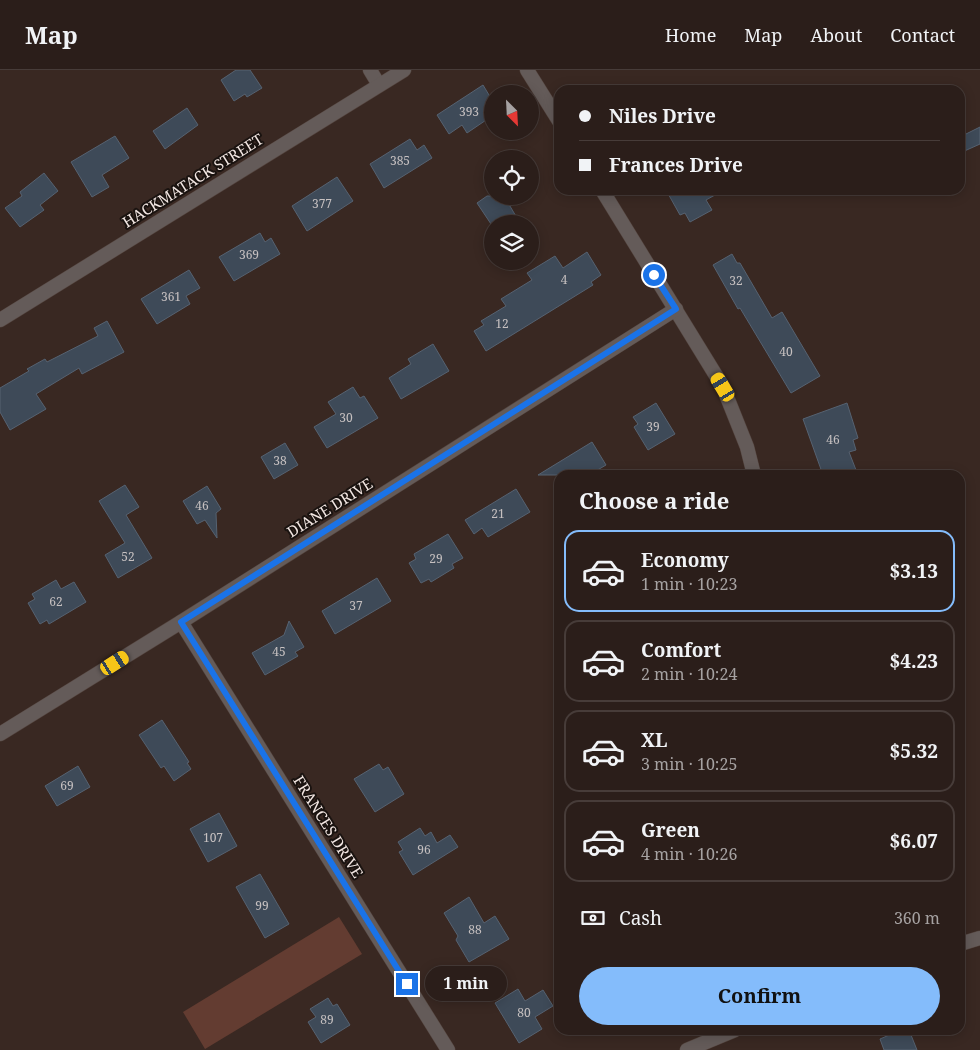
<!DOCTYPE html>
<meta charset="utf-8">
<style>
:root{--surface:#2b1e1a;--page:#372b27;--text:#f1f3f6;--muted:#a6a2a2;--line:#473c39;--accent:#84bcfb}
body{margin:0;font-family:"Noto Serif",serif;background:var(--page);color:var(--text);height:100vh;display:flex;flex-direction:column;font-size:19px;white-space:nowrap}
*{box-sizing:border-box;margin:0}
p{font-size:16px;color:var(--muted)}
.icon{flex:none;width:28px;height:28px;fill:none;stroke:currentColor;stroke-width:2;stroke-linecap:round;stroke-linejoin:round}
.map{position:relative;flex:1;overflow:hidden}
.details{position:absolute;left:554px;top:400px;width:411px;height:565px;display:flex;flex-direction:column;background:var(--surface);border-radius:15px;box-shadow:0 2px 12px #0003,0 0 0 1px var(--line)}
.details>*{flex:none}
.top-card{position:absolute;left:554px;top:15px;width:411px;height:110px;border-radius:15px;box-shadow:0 2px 12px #0003,0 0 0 1px var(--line);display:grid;align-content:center;height:110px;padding:0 25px;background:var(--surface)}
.needle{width:32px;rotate:156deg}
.tools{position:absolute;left:484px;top:15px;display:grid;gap:10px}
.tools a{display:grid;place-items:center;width:55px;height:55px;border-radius:50%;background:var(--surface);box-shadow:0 2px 12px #0003,0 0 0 1px var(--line);font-size:25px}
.end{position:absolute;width:22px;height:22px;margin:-11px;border:6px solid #1a73e8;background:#fff;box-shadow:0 0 0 2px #fff}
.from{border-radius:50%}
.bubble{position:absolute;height:35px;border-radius:18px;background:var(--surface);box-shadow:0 2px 12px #0003,0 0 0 1px var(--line);font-size:16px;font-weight:700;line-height:35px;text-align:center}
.car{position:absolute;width:15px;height:30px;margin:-15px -8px;border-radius:6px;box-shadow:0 0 4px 1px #0007;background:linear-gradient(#f5c518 24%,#345 0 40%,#f5c518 0 76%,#345 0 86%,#f5c518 0)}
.top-card b{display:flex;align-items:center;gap:18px;height:48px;font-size:19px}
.top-card b+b{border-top:1px solid var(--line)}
.top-card i{width:12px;height:12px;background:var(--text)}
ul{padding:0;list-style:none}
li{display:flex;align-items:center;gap:15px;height:82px;margin:0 10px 8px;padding:0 15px;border:2px solid var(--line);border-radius:15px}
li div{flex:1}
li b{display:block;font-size:19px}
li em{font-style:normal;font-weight:700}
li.active{border-color:var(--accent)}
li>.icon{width:45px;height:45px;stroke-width:1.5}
h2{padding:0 25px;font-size:22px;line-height:60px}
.pay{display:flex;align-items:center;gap:12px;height:55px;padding:0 25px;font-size:19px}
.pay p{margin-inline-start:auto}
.cta{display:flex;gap:10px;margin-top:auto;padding:10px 25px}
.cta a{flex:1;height:58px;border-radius:30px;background:var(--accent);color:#111;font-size:20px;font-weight:700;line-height:58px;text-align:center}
header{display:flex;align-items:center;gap:30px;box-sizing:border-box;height:70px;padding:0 25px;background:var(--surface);border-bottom:1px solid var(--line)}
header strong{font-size:24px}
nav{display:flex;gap:28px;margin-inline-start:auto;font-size:18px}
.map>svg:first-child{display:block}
.green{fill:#633c31}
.building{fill:#3e4a58;stroke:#566271}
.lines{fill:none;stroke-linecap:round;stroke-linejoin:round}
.minor-casing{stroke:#53433d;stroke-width:15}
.tertiary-casing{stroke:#53433d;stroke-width:15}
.minor{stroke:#645b59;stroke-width:14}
.tertiary{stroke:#645b59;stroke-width:14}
.route{stroke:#1a73e8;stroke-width:6}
.labels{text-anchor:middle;stroke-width:4;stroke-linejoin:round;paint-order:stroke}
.number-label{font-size:12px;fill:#c6c0c0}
.street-label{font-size:15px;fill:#f3e7e3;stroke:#1a1310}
</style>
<header>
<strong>Map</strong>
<nav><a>Home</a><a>Map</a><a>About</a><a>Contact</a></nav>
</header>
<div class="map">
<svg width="980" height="980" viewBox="0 0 980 980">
<rect width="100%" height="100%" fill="#392822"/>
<!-- green -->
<path class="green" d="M339,847L362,884L205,979L183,942Z"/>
<!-- building -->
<g class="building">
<path d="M236,0H250L262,18L247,27L245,24L234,31L221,10Z"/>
<path d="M483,15L492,30V46L467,63L462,55L449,64L437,45Z"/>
<path d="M187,38L198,55L165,79L153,61Z"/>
<path d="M980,57V74L960,83V67Z"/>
<path d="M115,66L129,88L102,105L109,117L92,127L71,92Z"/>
<path d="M410,69L417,80L424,75L432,88L384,118L370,94Z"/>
<path d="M44,103L58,121L40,135L44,140L20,157L5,138L22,126L20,122Z"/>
<path d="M337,107L353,131L307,161L292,136Z"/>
<path d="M666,120H724L706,130L712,140L690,152L685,143L680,145Z"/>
<path d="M487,126H504L517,148L507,154H491L477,133Z"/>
<path d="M260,163L265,172L271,168L280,184L234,211L219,187Z"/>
<path d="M587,182L601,205L591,212L593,215L486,281L474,261L484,255L481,251L506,236L501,229L532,210L527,203L555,186L563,198Z"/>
<path d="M732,184L737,193H740L772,248L782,242L820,306L791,323L740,238L738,239L713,195Z"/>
<path d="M189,200L200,218L186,226L190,234L157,254L141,229Z"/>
<path d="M107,251L124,282L82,304L79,298L36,324L46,339L10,360L0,342V318L29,301L27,299L45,289L47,292L98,266L94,258Z"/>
<path d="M433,274L449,301L401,329L389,308L411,294L408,289Z"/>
<path d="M353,317L360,328L364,326L378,348L327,378L314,357L336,344L328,332Z"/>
<path d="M656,333L675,364L648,380L634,357L638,354L633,347Z"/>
<path d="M847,333L858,368L853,370L856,380L849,382L856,400L842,405H823L803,349Z"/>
<path d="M592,372L606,395L589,405H538Z"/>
<path d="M285,373L298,395L274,409L261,387Z"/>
<path d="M125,415L139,437L126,445L152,488L118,508L105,485L125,473L99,431Z"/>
<path d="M207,416L221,439L216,443L217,468L205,450L197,454L183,431Z"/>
<path d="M516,419L530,442L488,467L482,458L474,464L465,450Z"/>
<path d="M448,464L463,488L452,494L454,498L431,512L429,509L421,513L409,493L416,489L414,484Z"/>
<path d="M377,508L391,531L335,564L322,541Z"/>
<path d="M56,510L61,519L74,512L86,532L49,554L47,550L40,554L28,533L35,529L32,524Z"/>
<path d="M289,551L304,577L295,582L298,586L265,605L252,583L284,565Z"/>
<path d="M162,650L189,692L187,693L191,699L174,711L164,696L161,698L139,665Z"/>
<path d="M379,694L383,700L388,697L404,724L375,742L354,709Z"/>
<path d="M78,696L90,717L57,736L45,716Z"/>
<path d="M219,743L237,776L208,792L190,759Z"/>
<path d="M420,758L425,766L431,762L437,773L450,765L458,777L413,805L399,782L403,780L398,772Z"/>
<path d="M260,804L289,854L265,868L236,817Z"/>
<path d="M469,827L484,853L495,846L509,869L469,892L456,870L458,866L444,843Z"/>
<path d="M518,919L525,931L543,920L553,936L535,947L542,959L519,973L495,933Z"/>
<path d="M328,928L333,936L337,934L350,955L321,973L308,952L316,947L310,939Z"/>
<path d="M901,960H909L917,980H884L880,969Z"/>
</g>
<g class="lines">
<!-- minor casing -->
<g class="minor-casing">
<g id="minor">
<path d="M370,0L379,15"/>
<path d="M527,0L559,51"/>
<path d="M602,120L723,317L747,377L754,405"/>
<path d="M181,552L448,980"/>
<path d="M0,664L181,552L676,239"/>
<path d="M960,874L980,868"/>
<path d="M687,980L735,960"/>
</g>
</g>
<!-- tertiary casing -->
<g class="tertiary-casing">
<path id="tertiary" d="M0,250L404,0"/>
</g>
<!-- minor -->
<use href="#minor" class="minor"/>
<!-- tertiary -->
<use href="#tertiary" class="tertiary"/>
</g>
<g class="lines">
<!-- route -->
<path class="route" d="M407,914L181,552L676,239L654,205"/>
</g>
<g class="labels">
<!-- number labels -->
<g class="number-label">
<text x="469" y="46">393</text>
<text x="400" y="95">385</text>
<text x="322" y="138">377</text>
<text x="249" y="189">369</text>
<text x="564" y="214">4</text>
<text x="736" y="215">32</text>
<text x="171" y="231">361</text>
<text x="502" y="258">12</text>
<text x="786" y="286">40</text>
<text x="346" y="352">30</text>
<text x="653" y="361">39</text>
<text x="833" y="374">46</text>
<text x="280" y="395">38</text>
<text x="202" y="440">46</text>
<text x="498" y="448">21</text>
<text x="128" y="491">52</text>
<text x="436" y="493">29</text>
<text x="56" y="536">62</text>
<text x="356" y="540">37</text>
<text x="279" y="586">45</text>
<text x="67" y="720">69</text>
<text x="213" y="772">107</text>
<text x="424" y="784">96</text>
<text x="262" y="840">99</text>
<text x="475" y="864">88</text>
<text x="524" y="947">80</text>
<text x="327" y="954">89</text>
</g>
<!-- street labels -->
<g class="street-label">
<text transform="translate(193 111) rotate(-32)" y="5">HACKMATACK STREET</text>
<text transform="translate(330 438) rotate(-32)" y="5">DIANE DRIVE</text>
<text transform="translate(328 757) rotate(58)" y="5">FRANCES DRIVE</text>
</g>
</g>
</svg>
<div class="tools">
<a><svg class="needle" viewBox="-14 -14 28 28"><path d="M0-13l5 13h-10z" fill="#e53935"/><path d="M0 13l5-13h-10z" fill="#a6a2a2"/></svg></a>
<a><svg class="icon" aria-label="locate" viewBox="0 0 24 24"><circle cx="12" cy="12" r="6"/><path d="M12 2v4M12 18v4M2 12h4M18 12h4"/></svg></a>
<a><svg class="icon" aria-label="layers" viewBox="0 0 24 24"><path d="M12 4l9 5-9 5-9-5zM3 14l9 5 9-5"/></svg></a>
</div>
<i class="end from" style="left:654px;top:205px"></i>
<i class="end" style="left:407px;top:914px"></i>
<div class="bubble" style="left:425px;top:896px;width:82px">1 min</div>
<i class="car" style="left:723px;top:317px;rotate:329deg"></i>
<i class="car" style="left:115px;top:593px;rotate:58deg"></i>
<div class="top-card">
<b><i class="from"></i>Niles Drive</b>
<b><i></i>Frances Drive</b>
</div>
<section class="details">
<h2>Choose a ride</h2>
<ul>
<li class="active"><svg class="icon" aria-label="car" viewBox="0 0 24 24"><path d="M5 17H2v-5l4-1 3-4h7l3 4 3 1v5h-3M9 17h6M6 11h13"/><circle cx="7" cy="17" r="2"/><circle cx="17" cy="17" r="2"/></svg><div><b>Economy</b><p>1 min · 10:23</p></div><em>$3.13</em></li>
<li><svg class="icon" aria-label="car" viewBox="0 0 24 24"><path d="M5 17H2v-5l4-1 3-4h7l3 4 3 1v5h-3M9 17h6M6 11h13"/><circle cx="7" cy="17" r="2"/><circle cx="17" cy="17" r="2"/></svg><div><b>Comfort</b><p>2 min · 10:24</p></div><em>$4.23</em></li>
<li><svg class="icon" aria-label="car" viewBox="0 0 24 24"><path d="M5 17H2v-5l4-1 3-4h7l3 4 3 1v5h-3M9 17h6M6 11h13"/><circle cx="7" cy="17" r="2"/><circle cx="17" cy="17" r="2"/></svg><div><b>XL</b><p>3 min · 10:25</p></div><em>$5.32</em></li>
<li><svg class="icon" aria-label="car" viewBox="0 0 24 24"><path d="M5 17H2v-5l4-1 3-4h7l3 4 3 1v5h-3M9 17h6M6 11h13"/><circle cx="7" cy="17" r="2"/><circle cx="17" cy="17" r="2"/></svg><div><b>Green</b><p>4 min · 10:26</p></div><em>$6.07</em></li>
</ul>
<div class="pay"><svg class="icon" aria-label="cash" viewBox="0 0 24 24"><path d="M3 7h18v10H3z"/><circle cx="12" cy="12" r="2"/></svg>Cash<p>360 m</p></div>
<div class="cta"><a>Confirm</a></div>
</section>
</div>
